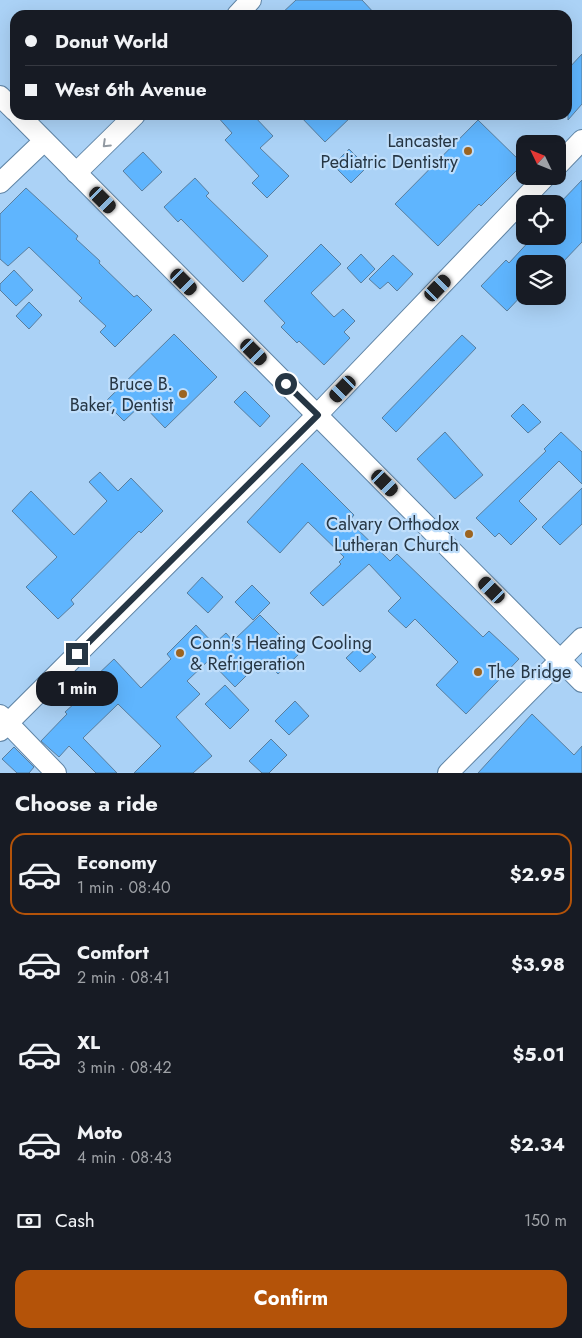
<!DOCTYPE html>
<meta charset="utf-8">
<style>
:root{--surface:#171b24;--page:#20242c;--text:#f1f3f6;--muted:#9ea1a6;--line:#363941;--accent:#b45309}
body{margin:0;font-family:Jost,sans-serif;background:var(--page);color:var(--text);height:100vh;display:flex;flex-direction:column;font-size:19px;white-space:nowrap}
*{box-sizing:border-box;margin:0}
p{font-size:16px;color:var(--muted)}
.icon{flex:none;width:28px;height:28px;fill:none;stroke:currentColor;stroke-width:2;stroke-linecap:round;stroke-linejoin:round}
.map{position:relative;height:773px;overflow:hidden}
.side{display:flex;flex-direction:column;background:var(--surface);flex:1}
.side>*{flex:none}
.hud{position:absolute;left:10px;top:10px;width:562px;height:110px;border-radius:15px;box-shadow:0 5px 20px #0002;display:grid;align-content:center;height:110px;padding:0 15px;background:var(--surface)}
.needle{width:32px;rotate:313deg}
.tools{position:absolute;left:516px;top:135px;display:grid;gap:10px}
.tools a{display:grid;place-items:center;width:50px;height:50px;border-radius:10px;background:var(--surface);box-shadow:0 5px 20px #0002;font-size:25px}
.end{position:absolute;width:22px;height:22px;margin:-11px;border:6px solid #263644;background:#fff;box-shadow:0 0 0 2px #fff}
.from{border-radius:50%}
.bubble{position:absolute;height:35px;border-radius:15px;background:var(--surface);box-shadow:0 5px 20px #0002;font-size:16px;font-weight:700;line-height:35px;text-align:center}
.car{position:absolute;width:15px;height:30px;margin:-15px -8px;border-radius:6px;box-shadow:0 0 4px 1px #0007;background:linear-gradient(#222 24%,#8ab4d8 0 40%,#222 0 76%,#8ab4d8 0 86%,#222 0)}
.hud b{display:flex;align-items:center;gap:18px;height:48px;font-size:19px}
.hud b+b{border-top:1px solid var(--line)}
.hud i{width:12px;height:12px;background:var(--text)}
ul{padding:0;list-style:none}
li{display:flex;align-items:center;gap:15px;height:82px;margin:0 10px 8px;padding:0 5px;border:2px solid transparent;border-radius:15px}
li div{flex:1}
li b{display:block;font-size:19px}
li em{font-style:normal;font-weight:700}
li.selected{border-color:var(--accent)}
li>.icon{width:45px;height:45px;stroke-width:1.5}
h2{padding:0 15px;font-size:22px;line-height:60px}
.pay{display:flex;align-items:center;gap:12px;height:55px;padding:0 15px;font-size:19px}
.pay p{margin-inline-start:auto}
.action{display:flex;gap:10px;margin-top:auto;padding:10px 15px}
.action a{flex:1;height:58px;border-radius:15px;background:var(--accent);color:#fff;font-size:20px;font-weight:700;line-height:58px;text-align:center}
.map>svg:first-child{display:block}
.building{fill:#5fb5fe;stroke:#597e9e}
.lines{fill:none;stroke-linecap:round;stroke-linejoin:round}
.minor-casing{stroke:#5f84a5;stroke-width:22}
.minor{stroke:#fff;stroke-width:20}
.oneway{stroke:#929aa2}
.route{stroke:#263644;stroke-width:6}
.poi-dot{fill:#9c6420;stroke:#bfdefb;stroke-width:2}
.labels{text-anchor:middle;stroke-width:4.5;stroke-linejoin:round;paint-order:stroke}
.poi-label{font-size:18px;fill:#263644;stroke:#bfdefb;text-anchor:end}
</style>
<div class="map">
<svg width="582" height="773" viewBox="0 0 582 773">
<rect width="100%" height="100%" fill="#abd2f6"/>
<!-- building -->
<g class="building">
<path d="M296,0H362L376,15H280Z"/>
<path d="M582,54V104L568,120V69Z"/>
<path d="M216,115H253L273,136L260,148L289,176L267,198L252,183L259,176L225,140L232,133Z"/>
<path d="M299,115H353L325,142Z"/>
<path d="M478,120L523,164L481,206L479,204L438,246L395,204Z"/>
<path d="M349,149L367,167L351,183L333,165Z"/>
<path d="M143,152L162,172L142,191L123,171Z"/>
<path d="M195,178L209,193L206,196L268,256L243,282L181,219L178,222L164,207Z"/>
<path d="M582,180V242L561,264H525V292L507,311L481,286L506,260L509,263L534,236H558V205Z"/>
<path d="M26,188L78,236L76,239L100,261L99,263L134,297L137,295L152,310L115,347L100,332L106,326L79,301L82,298L29,247L8,266L0,259V214Z"/>
<path d="M321,244L341,264L311,293L334,317L343,309L355,321L344,332L350,338L324,365L299,341L297,343L281,327L285,323L264,301Z"/>
<path d="M361,254L375,269L361,283L347,268Z"/>
<path d="M393,255L413,274L397,291L388,282L380,289L369,279Z"/>
<path d="M14,270L33,290L16,306L0,290V284Z"/>
<path d="M29,302L42,315L29,329L16,316Z"/>
<path d="M174,334L217,377L165,428L142,404L124,421L105,402Z"/>
<path d="M462,335L476,348L396,432L382,418Z"/>
<path d="M245,391L270,416L260,427L234,402Z"/>
<path d="M523,404L541,422L528,433L511,416Z"/>
<path d="M445,432L483,475L455,499L417,459Z"/>
<path d="M561,432L582,452V484L559,461L519,501L537,519L511,545L499,533L495,537L476,518L546,451L544,449Z"/>
<path d="M302,463L354,515L349,521L390,561L397,554L483,637L489,631L519,659L466,714L436,685L458,662L415,619L406,628L388,611L401,598L369,564L323,606L310,593L341,564L339,562L344,557L308,522L280,553L247,522Z"/>
<path d="M100,472L118,491L131,478L163,511L141,533L139,531L71,600L74,604L58,619L26,587L57,557L12,511L31,491L74,535L107,501L89,482Z"/>
<path d="M582,488V524L560,545L542,527Z"/>
<path d="M202,577L223,597L208,613L187,593Z"/>
<path d="M252,585L270,603L253,620L235,602Z"/>
<path d="M260,615L299,654L278,674L263,659L235,687L209,660L187,681L200,694L176,717L212,756L193,773H134L161,746L118,704L83,738L117,773H96L69,746L59,757L41,741L67,714L65,712L98,682L94,678L114,659L141,688L171,659L167,654L196,625L214,644L226,633L233,641Z"/>
<path d="M362,643L376,657L360,672L346,658Z"/>
<path d="M225,685L249,710L230,729L205,704Z"/>
<path d="M295,701L309,716L289,735L275,721Z"/>
<path d="M532,714L574,755L582,746V773H478Z"/>
<path d="M271,739L287,755L269,773H262L249,761Z"/>
<path d="M14,747L34,767L29,773H17L2,759Z"/>
</g>
<g class="lines">
<!-- minor casing -->
<g class="minor-casing">
<g id="minor">
<path d="M237,15L251,0"/>
<path d="M0,96L15,111"/>
<path d="M19,115L582,682"/>
<path d="M558,165L582,140"/>
<path d="M76,173L135,115"/>
<path d="M0,183L44,141"/>
<path d="M0,715L56,773"/>
<path d="M0,731L317,415L546,176"/>
<path d="M448,773L582,638"/>
</g>
</g>
<!-- minor -->
<use href="#minor" class="minor"/>
</g>
<!-- one-way arrows -->
<defs><path id="oneway-chevron" d="M-2-3.5L2.5 0L-2 3.5" fill="none" stroke-width="1.6" stroke-linecap="round" stroke-linejoin="round" transform="scale(1.25)"/></defs>
<use class="oneway" href="#oneway-chevron" transform="translate(106 144) rotate(136)"/>
<g class="lines">
<!-- route -->
<path class="route" d="M77,654L318,415L286,384"/>
</g>
<!-- markers -->
<g class="poi-dot">
<circle cx="468" cy="151" r="5"/>
<circle cx="183" cy="394" r="5"/>
<circle cx="469" cy="534" r="5"/>
<circle cx="180" cy="653" r="5"/>
<circle cx="478" cy="672" r="5"/>
</g>
<g class="labels">
<!-- poi labels -->
<g class="poi-label">
<text x="458" y="147">Lancaster<tspan x="458" dy="21">Pediatric Dentistry</tspan></text>
<text x="173" y="390">Bruce B.<tspan x="173" dy="21">Baker, Dentist</tspan></text>
<text x="459" y="530">Calvary Orthodox<tspan x="459" dy="21">Lutheran Church</tspan></text>
<text x="190" y="649" text-anchor="start">Conn's Heating Cooling<tspan x="190" dy="21">&amp; Refrigeration</tspan></text>
<text x="488" y="678" text-anchor="start">The Bridge</text>
</g>
</g>
</svg>
<div class="tools">
<a><svg class="needle" viewBox="-14 -14 28 28"><path d="M0-13l5 13h-10z" fill="#e53935"/><path d="M0 13l5-13h-10z" fill="#9ea1a6"/></svg></a>
<a><svg class="icon" aria-label="locate" viewBox="0 0 24 24"><circle cx="12" cy="12" r="6"/><path d="M12 2v4M12 18v4M2 12h4M18 12h4"/></svg></a>
<a><svg class="icon" aria-label="layers" viewBox="0 0 24 24"><path d="M12 4l9 5-9 5-9-5zM3 14l9 5 9-5"/></svg></a>
</div>
<i class="end from" style="left:286px;top:384px"></i>
<i class="end" style="left:77px;top:654px"></i>
<div class="bubble" style="left:36px;top:671px;width:82px">1 min</div>
<i class="car" style="left:103px;top:200px;rotate:135deg"></i>
<i class="car" style="left:184px;top:282px;rotate:135deg"></i>
<i class="car" style="left:438px;top:288px;rotate:44deg"></i>
<i class="car" style="left:254px;top:352px;rotate:135deg"></i>
<i class="car" style="left:343px;top:389px;rotate:224deg"></i>
<i class="car" style="left:385px;top:483px;rotate:135deg"></i>
<i class="car" style="left:492px;top:590px;rotate:315deg"></i>
<div class="hud">
<b><i class="from"></i>Donut World</b>
<b><i></i>West 6th Avenue</b>
</div>
</div>
<section class="side">
<h2>Choose a ride</h2>
<ul>
<li class="selected"><svg class="icon" aria-label="car" viewBox="0 0 24 24"><path d="M5 17H2v-5l4-1 3-4h7l3 4 3 1v5h-3M9 17h6M6 11h13"/><circle cx="7" cy="17" r="2"/><circle cx="17" cy="17" r="2"/></svg><div><b>Economy</b><p>1 min · 08:40</p></div><em>$2.95</em></li>
<li><svg class="icon" aria-label="car" viewBox="0 0 24 24"><path d="M5 17H2v-5l4-1 3-4h7l3 4 3 1v5h-3M9 17h6M6 11h13"/><circle cx="7" cy="17" r="2"/><circle cx="17" cy="17" r="2"/></svg><div><b>Comfort</b><p>2 min · 08:41</p></div><em>$3.98</em></li>
<li><svg class="icon" aria-label="car" viewBox="0 0 24 24"><path d="M5 17H2v-5l4-1 3-4h7l3 4 3 1v5h-3M9 17h6M6 11h13"/><circle cx="7" cy="17" r="2"/><circle cx="17" cy="17" r="2"/></svg><div><b>XL</b><p>3 min · 08:42</p></div><em>$5.01</em></li>
<li><svg class="icon" aria-label="car" viewBox="0 0 24 24"><path d="M5 17H2v-5l4-1 3-4h7l3 4 3 1v5h-3M9 17h6M6 11h13"/><circle cx="7" cy="17" r="2"/><circle cx="17" cy="17" r="2"/></svg><div><b>Moto</b><p>4 min · 08:43</p></div><em>$2.34</em></li>
</ul>
<div class="pay"><svg class="icon" aria-label="cash" viewBox="0 0 24 24"><path d="M3 7h18v10H3z"/><circle cx="12" cy="12" r="2"/></svg>Cash<p>150 m</p></div>
<div class="action"><a>Confirm</a></div>
</section>
